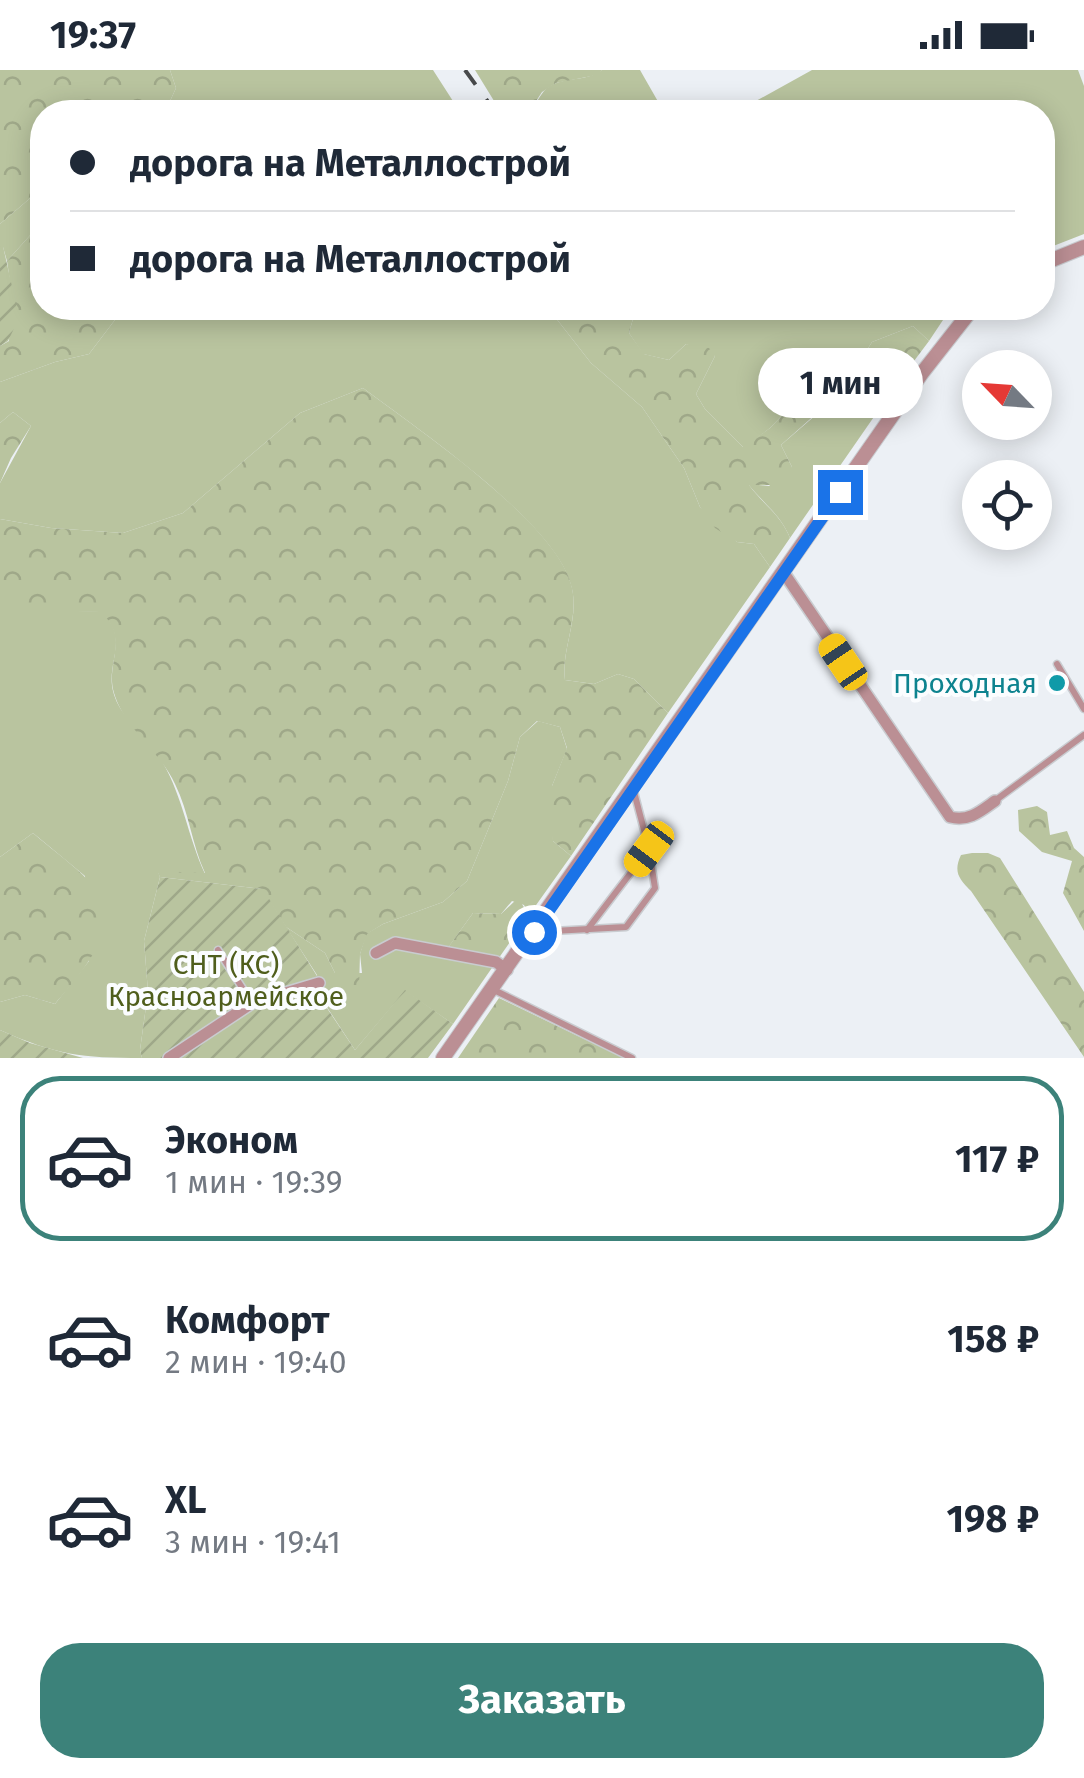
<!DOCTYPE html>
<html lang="ru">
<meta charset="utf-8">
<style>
:root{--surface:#fff;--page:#f2f2f3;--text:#1f2937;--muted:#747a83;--line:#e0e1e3;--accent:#3c827a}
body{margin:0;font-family:"Fira Sans",sans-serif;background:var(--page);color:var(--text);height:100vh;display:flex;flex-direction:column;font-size:38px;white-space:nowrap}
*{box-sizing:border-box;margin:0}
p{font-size:32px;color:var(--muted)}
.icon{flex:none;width:55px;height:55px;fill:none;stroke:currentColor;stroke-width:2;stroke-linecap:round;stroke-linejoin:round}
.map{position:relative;height:988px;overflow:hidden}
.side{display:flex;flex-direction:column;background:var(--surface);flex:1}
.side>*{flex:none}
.top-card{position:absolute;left:30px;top:30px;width:1025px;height:220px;border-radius:40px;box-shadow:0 5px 25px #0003;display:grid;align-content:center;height:220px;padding:0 40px;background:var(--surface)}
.needle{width:65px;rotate:295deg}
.buttons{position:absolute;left:962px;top:280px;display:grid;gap:20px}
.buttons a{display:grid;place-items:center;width:90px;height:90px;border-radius:50%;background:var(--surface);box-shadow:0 5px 25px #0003;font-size:50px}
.end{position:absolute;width:45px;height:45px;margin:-22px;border:12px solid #1a73e8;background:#fff;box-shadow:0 0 0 5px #fff}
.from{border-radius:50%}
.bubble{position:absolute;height:70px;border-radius:35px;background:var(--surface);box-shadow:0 5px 25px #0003;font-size:32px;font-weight:700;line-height:70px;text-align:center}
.car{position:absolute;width:30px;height:60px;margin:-30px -15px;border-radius:12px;box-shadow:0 0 8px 2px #0007;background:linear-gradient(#f5c518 24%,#345 0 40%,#f5c518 0 76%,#345 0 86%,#f5c518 0)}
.top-card b{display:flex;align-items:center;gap:35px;height:95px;font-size:38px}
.top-card b+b{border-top:2px solid var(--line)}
.top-card i{width:25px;height:25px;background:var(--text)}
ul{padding:18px 0 0;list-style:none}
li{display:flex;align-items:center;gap:30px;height:165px;margin:0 20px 15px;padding:0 20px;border:5px solid transparent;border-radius:40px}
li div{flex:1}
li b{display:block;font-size:38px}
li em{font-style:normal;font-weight:700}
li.selected{border-color:var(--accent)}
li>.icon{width:90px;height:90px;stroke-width:1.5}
.action{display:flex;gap:20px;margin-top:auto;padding:20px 40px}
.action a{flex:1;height:115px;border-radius:40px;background:var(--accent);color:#fff;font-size:40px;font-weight:700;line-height:115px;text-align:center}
.status{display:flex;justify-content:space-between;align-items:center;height:70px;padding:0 50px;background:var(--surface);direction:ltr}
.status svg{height:28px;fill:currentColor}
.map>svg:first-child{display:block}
.grass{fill:#b9c49f}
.forest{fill:url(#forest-crowns)}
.garden{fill:url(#garden-furrows)}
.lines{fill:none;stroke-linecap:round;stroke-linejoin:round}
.service-casing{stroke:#c9ccd0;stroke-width:9}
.minor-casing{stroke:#c9ccd0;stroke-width:14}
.tertiary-casing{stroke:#c9ccd0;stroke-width:16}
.service{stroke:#bb8f94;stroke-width:6}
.minor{stroke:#bb8f94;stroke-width:11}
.tertiary{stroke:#bb8f94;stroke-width:14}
.rail{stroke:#484a4c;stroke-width:4;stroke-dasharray:18 18;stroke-linecap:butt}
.route{stroke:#1a73e8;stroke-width:12}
.culture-dot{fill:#0f9aa8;stroke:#fbfdff;stroke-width:4}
.labels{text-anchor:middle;stroke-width:8;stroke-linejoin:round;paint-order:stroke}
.culture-label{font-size:28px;fill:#0d838f;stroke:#fbfdff;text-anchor:end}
.park-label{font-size:28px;fill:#4f5e1c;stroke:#fbfdff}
</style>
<div class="status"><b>19:37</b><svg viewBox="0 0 49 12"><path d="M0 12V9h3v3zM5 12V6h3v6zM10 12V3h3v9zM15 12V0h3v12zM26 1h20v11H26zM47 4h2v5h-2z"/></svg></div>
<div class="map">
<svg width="1084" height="988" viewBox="0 0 1084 988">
<defs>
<pattern id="forest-crowns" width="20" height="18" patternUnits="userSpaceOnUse" patternTransform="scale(2.5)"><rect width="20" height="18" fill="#b9c49f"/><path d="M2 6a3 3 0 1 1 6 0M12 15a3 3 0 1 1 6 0" fill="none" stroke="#9fa889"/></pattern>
<pattern id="garden-furrows" width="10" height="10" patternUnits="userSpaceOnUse" patternTransform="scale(2.5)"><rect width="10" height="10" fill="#b9c49f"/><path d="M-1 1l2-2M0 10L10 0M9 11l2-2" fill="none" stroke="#9fa889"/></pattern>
</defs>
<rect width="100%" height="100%" fill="#ecf0f5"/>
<!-- grass -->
<g class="grass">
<path d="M170,0H433L460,42H165L176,18Z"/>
<path d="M602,0H640L664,42H529C535,36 539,27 544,21C559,5 586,13 602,0Z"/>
<path d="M812,0H1078L1084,16V164L1043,180L1042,42H1030L1029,36L1005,33L982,41L955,35L906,42H736Z"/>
<path d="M42,118V152L7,191L3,177H0V154Z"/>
<path d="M124,238H548L591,293L642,337L684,398L700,437L737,472L754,474L770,497L668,643L634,609L618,604L594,614L565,610C561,580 579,550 572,519C560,455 416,358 363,318L300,343L183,443L123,463L51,458L0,449V413L31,356L13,342L0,353V312L55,292L89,284Z"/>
<path d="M636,238H951L929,271L913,256L872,272L865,283L896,315L790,468C781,445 763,433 748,414L769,416L792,397L781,375L817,344L795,332L770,358L744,378L705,339L696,324L715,286L686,274L669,290L643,284L629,263Z"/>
<path d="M54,540L102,542C130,569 106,592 113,621C118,642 135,656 148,671C182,713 184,758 205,804L158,802L160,807L144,871L148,922L140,980L142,988C82,988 56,985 0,960V932L25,925L55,934L89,891L85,806L33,763L0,787V541Z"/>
<path d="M538,651L560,657L567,679L552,716L553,771L571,786L529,845L524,835L512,831L501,844L473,843L445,882L496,892L453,954L405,921L355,980L319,925L317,905L286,857L325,883L335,903H362L360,884L366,864L383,854L443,832L467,811L508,711L520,667Z"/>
</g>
<!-- forest -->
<g class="forest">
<path d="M0,0H170L176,18L165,42H42V118L0,154Z"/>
<path d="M475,0H602L597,5L556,13L542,22L529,42H496L499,39Z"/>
<path d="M42,152V238H124L89,284L55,292L0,312V276L9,271L11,218L7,191Z"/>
<path d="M548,238H636L629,263L644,284L669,290L686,274L709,278L715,286L696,324L705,339L743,377L770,358L795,332L813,334L817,343L781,375L792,397L789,415H749C763,434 781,445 790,468L770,497L754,474L737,472L715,458L700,437L684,398L642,337L591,293Z"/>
<path d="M913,256L929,271L896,315L865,283L872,272Z"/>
<path d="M363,318C416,358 560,455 572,518C579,550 561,580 565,610L594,614L618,604L634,609L668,643L571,786L553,771L550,755L552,716L567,678L560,657L537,651L520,667L508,711L467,811L443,832L383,854L367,864L360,884L359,920L345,915L335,903L325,883L286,857L262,819L160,807L157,801L205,803C192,775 189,742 175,714C160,681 124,658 114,623C105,594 130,569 101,542L0,541V449L51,458L123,463L183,443L300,343Z"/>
<path d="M13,342L31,356L11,388L0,413V353Z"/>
<path d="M1037,736L1047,742L1050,765L1067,761L1074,778L1084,787V861L1063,823L1072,791L1042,782L1019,761L1018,740Z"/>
<path d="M33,763C49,777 67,790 82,804C130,851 88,895 55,934L25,925L0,932V787Z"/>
<path d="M972,783H988L1000,788L1084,922V987L971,821C959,809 953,802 961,785Z"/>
<path d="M518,828L529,845L496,892L444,883L473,843L501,844Z"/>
<path d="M499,928L624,988H458Z"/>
</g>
<!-- garden -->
<g class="garden">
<path d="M3,176L19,248L8,271L0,276V177Z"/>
<path d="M160,807L263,819L317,906L319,926L355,980L405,920L453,954L428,988H142L140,980L148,922L144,871Z"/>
<path d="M0,960L30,973L83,988H0Z"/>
</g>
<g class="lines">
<!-- service casing -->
<g class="service-casing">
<g id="service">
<path d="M1057,594L1084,639"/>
<path d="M996,730L1084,665"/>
<path d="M587,860L649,779"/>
<path d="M535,862L626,857L655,818L649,779L633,718"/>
<path d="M218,880L252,933"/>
<path d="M494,920L632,988"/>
</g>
</g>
<!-- minor casing -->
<g class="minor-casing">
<g id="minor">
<path d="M784,503L950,747C969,752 981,741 995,731"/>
<path d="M376,883L395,873L496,892L507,900"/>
<path d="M169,988L252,933L319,913"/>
</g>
</g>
<!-- tertiary casing -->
<g class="tertiary-casing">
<g id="tertiary">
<path d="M1042,194L1084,177"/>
<path d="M443,988L922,303L973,238"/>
</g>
</g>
<!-- service -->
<use href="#service" class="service"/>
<!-- minor -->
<use href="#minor" class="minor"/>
<!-- tertiary -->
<use href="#tertiary" class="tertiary"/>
<!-- rail -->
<path class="rail" d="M465,0L494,40"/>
</g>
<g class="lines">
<!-- route -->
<path class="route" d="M534,862L840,422"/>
</g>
<!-- markers -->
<circle class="culture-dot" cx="1057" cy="613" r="10"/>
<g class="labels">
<!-- culture labels -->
<g class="culture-label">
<text x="1037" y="623">Проходная</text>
</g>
<!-- park labels -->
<g class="park-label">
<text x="226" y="904">СНТ (КС)<tspan x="226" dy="32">Красноармейское</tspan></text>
</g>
</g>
</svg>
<div class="buttons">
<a><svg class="needle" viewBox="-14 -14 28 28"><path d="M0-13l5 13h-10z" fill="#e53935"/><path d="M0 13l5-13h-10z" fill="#747a83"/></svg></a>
<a><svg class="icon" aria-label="locate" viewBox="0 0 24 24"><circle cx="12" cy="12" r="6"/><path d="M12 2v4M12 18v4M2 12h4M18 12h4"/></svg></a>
</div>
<i class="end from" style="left:534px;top:862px"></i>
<i class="end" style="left:840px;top:422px"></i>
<div class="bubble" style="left:758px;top:278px;width:165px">1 мин</div>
<i class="car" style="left:843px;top:592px;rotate:326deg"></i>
<i class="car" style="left:649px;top:779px;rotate:217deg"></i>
<div class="top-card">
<b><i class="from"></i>дорога на Металлострой</b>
<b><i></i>дорога на Металлострой</b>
</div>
</div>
<section class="side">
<ul>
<li class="selected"><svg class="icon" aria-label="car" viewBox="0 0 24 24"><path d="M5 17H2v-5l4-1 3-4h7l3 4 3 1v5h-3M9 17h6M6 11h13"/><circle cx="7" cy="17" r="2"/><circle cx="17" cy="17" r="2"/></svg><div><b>Эконом</b><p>1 мин · 19:39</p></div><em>117 ₽</em></li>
<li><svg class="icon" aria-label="car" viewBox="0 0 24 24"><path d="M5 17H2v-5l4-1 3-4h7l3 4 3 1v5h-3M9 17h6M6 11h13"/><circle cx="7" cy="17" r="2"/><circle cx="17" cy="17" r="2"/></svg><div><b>Комфорт</b><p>2 мин · 19:40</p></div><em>158 ₽</em></li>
<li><svg class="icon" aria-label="car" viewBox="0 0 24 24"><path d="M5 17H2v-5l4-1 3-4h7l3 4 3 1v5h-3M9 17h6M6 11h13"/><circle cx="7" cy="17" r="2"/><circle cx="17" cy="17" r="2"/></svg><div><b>XL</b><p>3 мин · 19:41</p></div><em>198 ₽</em></li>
</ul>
<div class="action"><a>Заказать</a></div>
</section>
